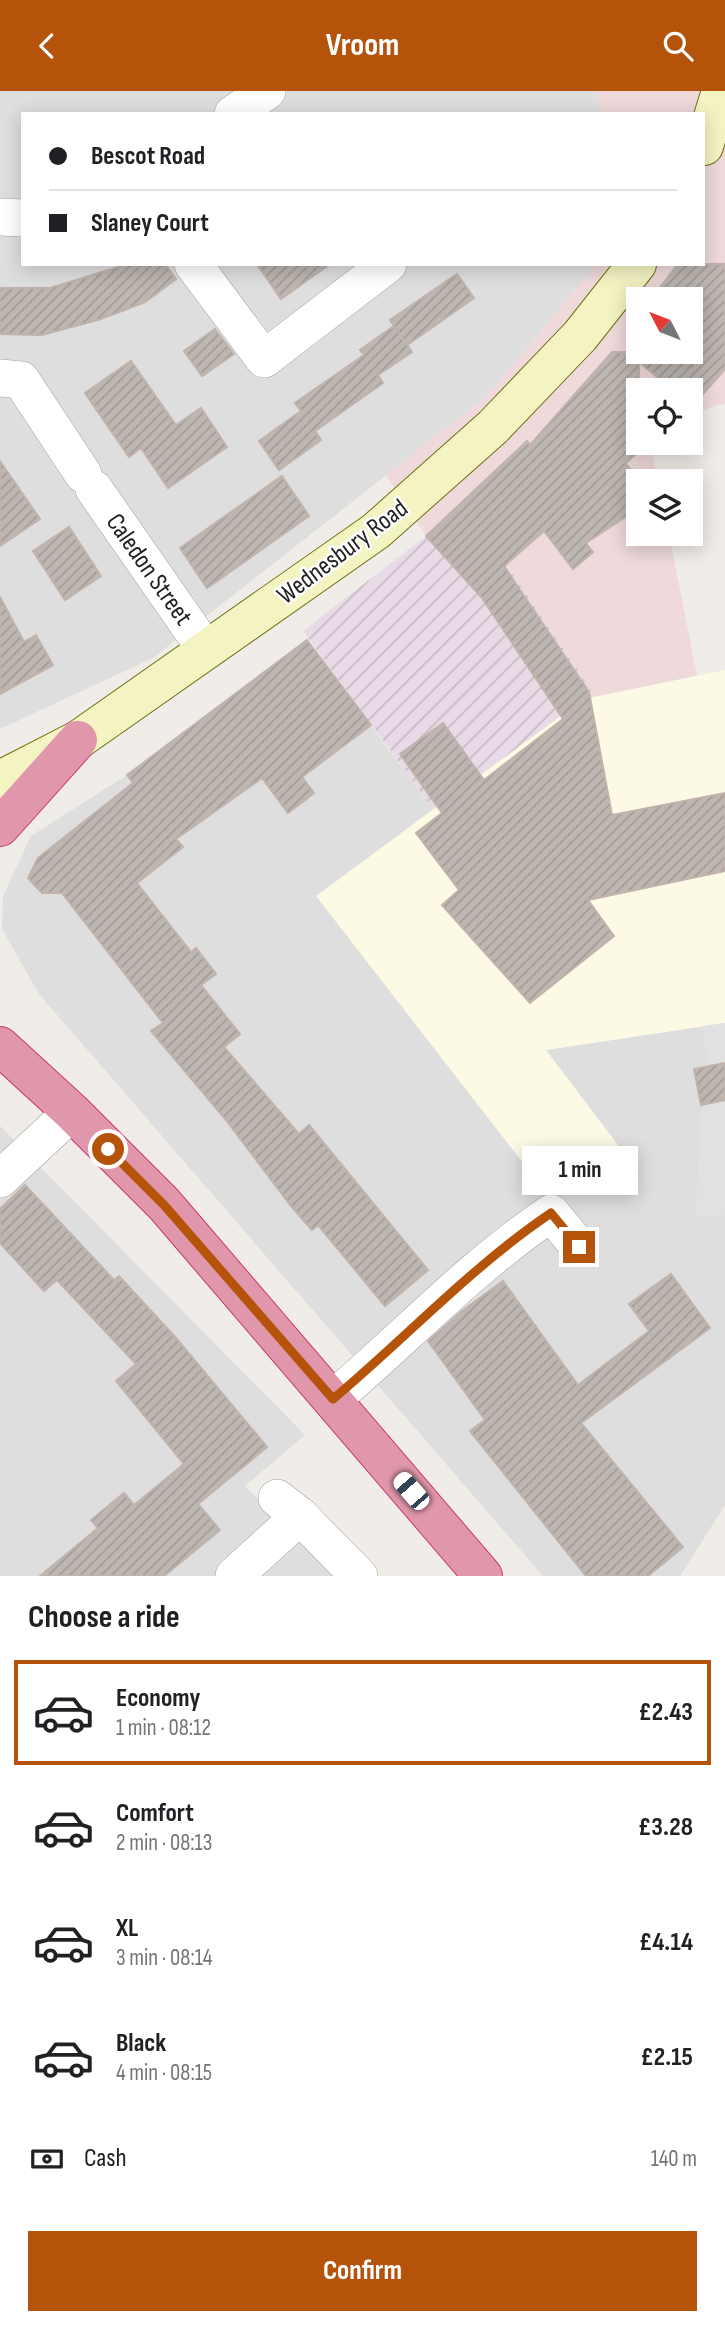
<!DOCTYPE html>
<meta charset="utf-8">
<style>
:root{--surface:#fff;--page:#f2f2f2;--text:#202124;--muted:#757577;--line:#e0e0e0;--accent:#b45309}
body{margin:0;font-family:"Sofia Sans Condensed",sans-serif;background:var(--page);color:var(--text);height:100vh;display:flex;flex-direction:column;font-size:26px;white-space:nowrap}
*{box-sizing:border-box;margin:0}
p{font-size:23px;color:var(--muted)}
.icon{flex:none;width:38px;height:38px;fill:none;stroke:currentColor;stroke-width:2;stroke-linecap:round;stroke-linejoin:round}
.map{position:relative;height:1485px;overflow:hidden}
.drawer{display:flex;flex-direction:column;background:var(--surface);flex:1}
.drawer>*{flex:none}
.top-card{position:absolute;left:21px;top:21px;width:684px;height:154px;border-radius:0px;box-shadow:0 4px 18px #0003;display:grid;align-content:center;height:154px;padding:0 28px;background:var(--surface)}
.needle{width:46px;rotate:312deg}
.tools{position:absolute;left:626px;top:196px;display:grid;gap:14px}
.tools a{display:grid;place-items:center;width:77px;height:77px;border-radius:0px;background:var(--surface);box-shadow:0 4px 18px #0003;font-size:35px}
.end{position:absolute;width:32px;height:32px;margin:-16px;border:9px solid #b45309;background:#fff;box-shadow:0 0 0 4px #fff}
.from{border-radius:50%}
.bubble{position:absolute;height:49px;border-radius:0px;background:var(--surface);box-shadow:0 4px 18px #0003;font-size:23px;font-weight:700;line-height:49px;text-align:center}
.car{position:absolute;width:21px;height:42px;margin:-21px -10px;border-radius:9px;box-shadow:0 0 5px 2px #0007;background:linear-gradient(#fff 24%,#345 0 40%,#fff 0 76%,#345 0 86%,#fff 0)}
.top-card b{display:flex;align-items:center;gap:24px;height:66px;font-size:26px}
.top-card b+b{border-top:2px solid var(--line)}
.top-card i{width:18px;height:18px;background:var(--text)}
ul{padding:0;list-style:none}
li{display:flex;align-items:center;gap:21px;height:105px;margin:0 14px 10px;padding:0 14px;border:4px solid transparent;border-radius:0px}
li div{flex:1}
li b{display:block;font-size:26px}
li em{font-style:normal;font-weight:700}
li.selected{border-color:var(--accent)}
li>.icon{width:63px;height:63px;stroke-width:1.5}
h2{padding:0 28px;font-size:32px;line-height:84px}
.pay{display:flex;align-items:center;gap:18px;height:77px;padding:0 28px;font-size:26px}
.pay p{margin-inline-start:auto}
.primary-button{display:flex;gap:14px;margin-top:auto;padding:14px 28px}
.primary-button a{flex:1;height:80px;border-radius:0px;background:var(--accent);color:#fff;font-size:28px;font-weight:700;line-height:80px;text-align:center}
header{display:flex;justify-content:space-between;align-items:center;height:91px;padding:0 28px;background:var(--accent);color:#fff;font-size:32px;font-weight:700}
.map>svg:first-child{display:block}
.residential{fill:#dedede}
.commercial{fill:#efd9da;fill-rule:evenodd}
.industrial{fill:url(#industrial-furrows)}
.education{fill:#fcfae5}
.parking{fill:#e1e1e1}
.building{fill:url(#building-hatch);stroke:#c1b3ac;stroke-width:2}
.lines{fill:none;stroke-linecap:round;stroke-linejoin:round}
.street-casing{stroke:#a2a2a2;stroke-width:38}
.secondary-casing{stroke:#6d700f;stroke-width:40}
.highway-casing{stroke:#cc3876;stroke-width:40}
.street{stroke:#fff;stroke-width:37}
.secondary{stroke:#f4f3c2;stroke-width:38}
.highway{stroke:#e097ab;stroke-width:38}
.route{stroke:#b45309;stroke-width:9}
.labels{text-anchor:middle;stroke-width:5;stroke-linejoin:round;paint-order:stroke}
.street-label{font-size:26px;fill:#212121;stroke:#fff}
</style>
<header><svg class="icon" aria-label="back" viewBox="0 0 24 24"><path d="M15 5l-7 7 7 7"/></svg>Vroom<svg class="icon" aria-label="search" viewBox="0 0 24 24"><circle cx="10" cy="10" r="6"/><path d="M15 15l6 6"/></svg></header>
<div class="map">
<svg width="725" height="1485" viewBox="0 0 725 1485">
<defs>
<pattern id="industrial-furrows" width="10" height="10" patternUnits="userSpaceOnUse" patternTransform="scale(1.75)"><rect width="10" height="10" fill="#e8dbe7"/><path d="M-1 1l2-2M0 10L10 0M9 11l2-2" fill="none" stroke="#c7bcc6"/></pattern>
<pattern id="building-hatch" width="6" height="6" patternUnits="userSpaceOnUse" patternTransform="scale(1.75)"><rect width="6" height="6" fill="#bdb6b1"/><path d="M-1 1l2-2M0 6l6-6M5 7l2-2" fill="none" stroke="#a29c98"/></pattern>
</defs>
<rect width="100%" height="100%" fill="#f0ede8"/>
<!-- residential -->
<g class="residential">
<path d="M0,0H596L604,23H23V173H597L486,306L153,567L0,638Z"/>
<path d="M307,549L433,718L317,805L545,959L725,932V1414L680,1485H543L39,903L2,838L3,805L31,745L127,684Z"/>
<path d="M0,1035L305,1344L245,1395L334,1485H0Z"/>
</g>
<!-- commercial -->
<path class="commercial" d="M596,0H725V312L691,323V299H639V352H656L651,357L658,390H639V443H669L697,585L591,607L507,474L476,501L426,445L386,384L486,306L597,173H704V23H604ZM639,208H691V261H639Z"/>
<!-- industrial -->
<path class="industrial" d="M426,445L476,500L506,473L591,598L587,608L433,718L303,540Z"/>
<!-- education -->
<path class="education" d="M725,579V932L546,959L618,1054L551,1108L316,805L584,608Z"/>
<!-- parking -->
<g class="parking">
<path d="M725,932V972L707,976L703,935Z"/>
<path d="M725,1009V1124L696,1125L701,1014Z"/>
</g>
<!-- building -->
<g class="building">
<path d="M128,173H165L176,188L145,211L101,228L42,244L0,243V197H50Z"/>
<path d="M257,173H330L281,208Z"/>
<path d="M678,173H725V278L698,309L691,299H673L639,271V360L626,372L639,391V417L586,452L593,461L573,478L544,440L504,475L589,601L612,724L725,702V780L588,809L614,845L530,912L442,814L459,799L416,742L442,722L400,663L443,632L484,689L563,628L482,507L426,445L527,350L530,354L612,261H691V208H651Z"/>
<path d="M457,183L474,207L407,254L390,229Z"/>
<path d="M394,235L412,261L378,284L383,292L315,340L321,349L279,379L259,350L301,320L295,312L364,264L360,259Z"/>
<path d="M215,238L234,263L202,285L184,260Z"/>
<path d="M131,270L176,334L201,317L227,356L168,397L141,357L129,366L85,302Z"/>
<path d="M0,370L40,428L0,455Z"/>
<path d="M282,385L309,425L207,497L180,457Z"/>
<path d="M69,436L101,485L65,509L33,460Z"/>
<path d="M0,506L24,551L36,544L53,574L0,603Z"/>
<path d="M307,549L371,634L302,686L314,702L288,722L262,687L176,748L183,756L137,792L191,861L196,857L216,883L201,894L240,943L224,956L299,1043L309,1034L428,1179L385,1215L318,1134L312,1139L291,1115L226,1029L151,940L163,932L62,802H42L28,787L38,767L133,692L127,684Z"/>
<path d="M725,972V1009L701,1014L694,978Z"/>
<path d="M25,1094L114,1189L119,1185L176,1247L267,1356L198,1413L220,1439L164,1485H40L98,1437L91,1429L124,1402L134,1414L184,1373L116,1290L136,1273L57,1189L44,1200L0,1152V1118Z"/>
<path d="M671,1183L710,1237L581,1332L683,1456L648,1485H586L470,1340L485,1329L428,1250L462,1220L503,1190L578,1294L649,1240L629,1213Z"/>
</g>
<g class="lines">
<!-- street casing -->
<g class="street-casing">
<g id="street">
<path d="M233,23L267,0"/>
<path d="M0,126L23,127"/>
<path d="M193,173L264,268L388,173"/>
<path d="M0,287L21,289L83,383"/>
<path d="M94,398L206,559"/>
<path d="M0,1088L72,1021"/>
<path d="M333,1308C406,1246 471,1176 551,1122L579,1156"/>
<path d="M277,1407L300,1425L359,1485"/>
<path d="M234,1485L300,1425"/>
</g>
</g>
<!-- secondary casing -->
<g class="secondary-casing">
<g id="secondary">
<path d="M704,55L721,0"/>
<path d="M0,689L78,649L376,440L493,336L580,245L637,173"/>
</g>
</g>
<!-- highway casing -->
<g class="highway-casing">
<g id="highway">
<path d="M0,736L78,649"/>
<path d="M0,955L72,1021L164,1113L483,1485"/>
</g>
</g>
<!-- street -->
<use href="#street" class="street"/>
<!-- secondary -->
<use href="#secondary" class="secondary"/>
<!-- highway -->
<use href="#highway" class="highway"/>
</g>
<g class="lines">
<!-- route -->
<path class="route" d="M108,1058L164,1114L333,1308C407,1246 471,1176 551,1122L579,1156"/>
</g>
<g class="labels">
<!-- street labels -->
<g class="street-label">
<text transform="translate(342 460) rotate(-37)" y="9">Wednesbury Road</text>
<text transform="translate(150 478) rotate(55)" y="9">Caledon Street</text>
</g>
</g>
</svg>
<div class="tools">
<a><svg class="needle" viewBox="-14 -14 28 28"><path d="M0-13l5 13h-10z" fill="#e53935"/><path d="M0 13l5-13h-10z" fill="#757577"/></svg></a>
<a><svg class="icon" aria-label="locate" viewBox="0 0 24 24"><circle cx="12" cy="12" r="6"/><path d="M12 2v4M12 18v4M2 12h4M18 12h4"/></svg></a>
<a><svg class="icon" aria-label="layers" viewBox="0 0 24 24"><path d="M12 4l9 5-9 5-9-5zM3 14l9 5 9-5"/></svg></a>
</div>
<i class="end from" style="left:108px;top:1058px"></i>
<i class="end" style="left:579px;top:1156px"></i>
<div class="bubble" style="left:522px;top:1055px;width:116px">1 min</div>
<i class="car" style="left:411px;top:1400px;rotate:319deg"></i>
<div class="top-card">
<b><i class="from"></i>Bescot Road</b>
<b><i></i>Slaney Court</b>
</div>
</div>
<section class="drawer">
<h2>Choose a ride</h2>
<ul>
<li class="selected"><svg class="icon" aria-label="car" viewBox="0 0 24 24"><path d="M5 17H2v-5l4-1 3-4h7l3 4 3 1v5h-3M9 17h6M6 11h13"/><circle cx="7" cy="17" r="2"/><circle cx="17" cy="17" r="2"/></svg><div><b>Economy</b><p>1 min · 08:12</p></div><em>£2.43</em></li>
<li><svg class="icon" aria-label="car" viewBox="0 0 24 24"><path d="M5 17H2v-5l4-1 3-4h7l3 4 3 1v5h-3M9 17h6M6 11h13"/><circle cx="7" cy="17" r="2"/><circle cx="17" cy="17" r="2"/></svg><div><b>Comfort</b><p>2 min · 08:13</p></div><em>£3.28</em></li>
<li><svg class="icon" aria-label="car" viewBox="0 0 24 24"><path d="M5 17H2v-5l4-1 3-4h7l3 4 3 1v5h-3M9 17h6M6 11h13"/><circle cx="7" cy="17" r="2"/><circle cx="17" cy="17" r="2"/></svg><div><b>XL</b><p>3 min · 08:14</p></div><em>£4.14</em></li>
<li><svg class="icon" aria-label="car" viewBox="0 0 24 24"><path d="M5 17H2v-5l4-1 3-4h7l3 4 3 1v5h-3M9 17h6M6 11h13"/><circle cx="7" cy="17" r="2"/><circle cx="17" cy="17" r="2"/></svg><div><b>Black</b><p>4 min · 08:15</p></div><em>£2.15</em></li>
</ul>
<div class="pay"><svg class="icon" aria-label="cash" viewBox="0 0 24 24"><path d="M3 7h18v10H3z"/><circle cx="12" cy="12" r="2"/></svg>Cash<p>140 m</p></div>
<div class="primary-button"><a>Confirm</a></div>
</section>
